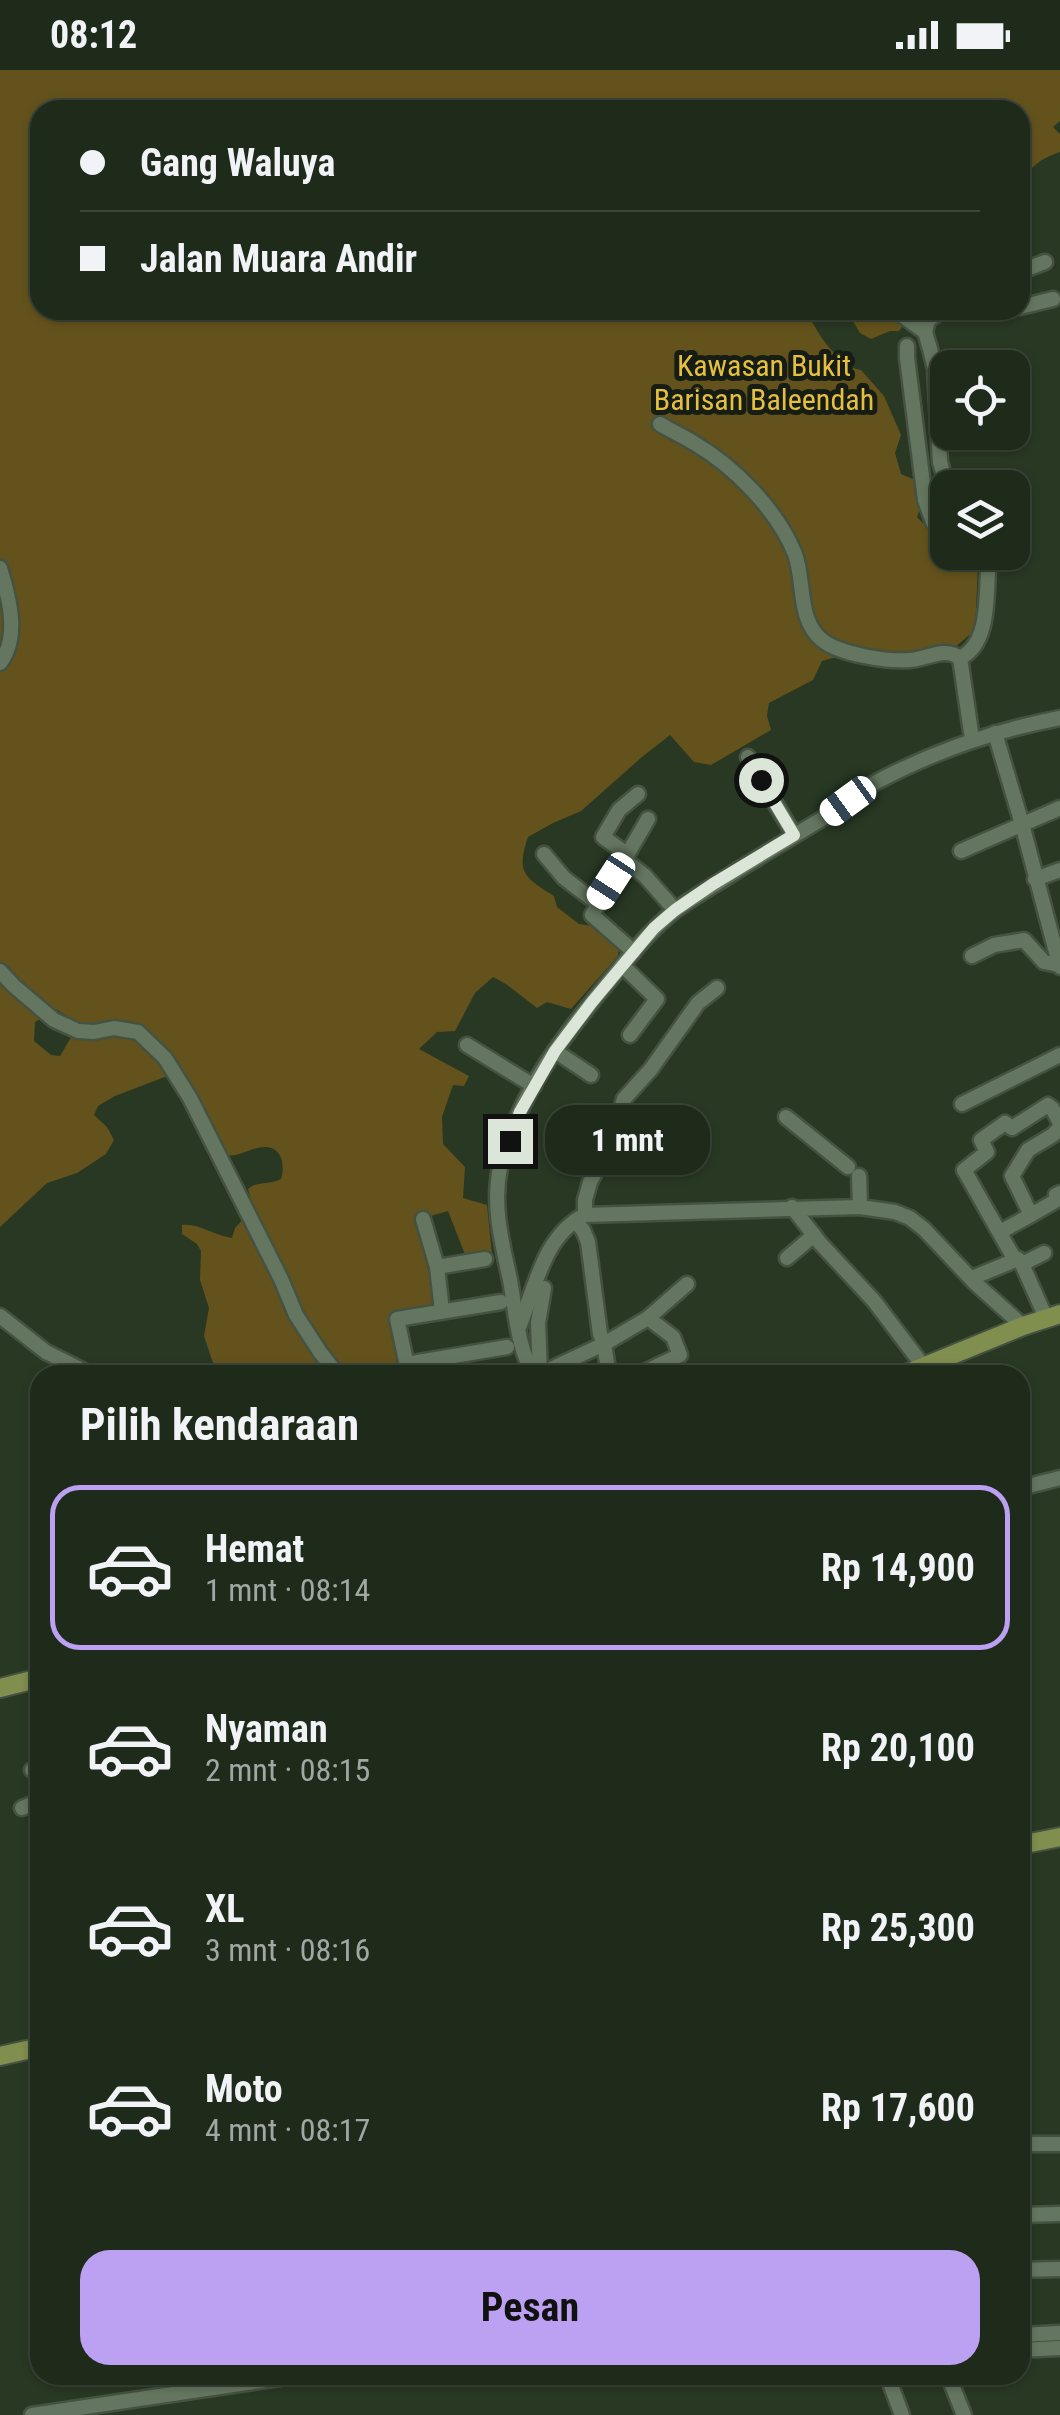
<!DOCTYPE html>
<html lang="id">
<meta charset="utf-8">
<style>
:root{--surface:#1e2a1a;--page:#2b3627;--text:#f1f3f6;--muted:#a1a7a2;--line:#3c4639;--accent:#bca0f2}
body{margin:0;font-family:"Roboto Condensed",sans-serif;background:var(--page);color:var(--text);height:100vh;display:flex;flex-direction:column;font-size:38px;white-space:nowrap}
*{box-sizing:border-box;margin:0}
p{font-size:32px;color:var(--muted)}
.icon{flex:none;width:55px;height:55px;fill:none;stroke:currentColor;stroke-width:2;stroke-linecap:round;stroke-linejoin:round}
.map{position:relative;flex:1;overflow:hidden}
.drawer{position:absolute;left:30px;top:1295px;width:1000px;height:1020px;display:flex;flex-direction:column;background:var(--surface);border-radius:30px;box-shadow:0 2px 8px #0004,0 0 0 2px var(--line)}
.drawer>*{flex:none}
.hud{position:absolute;left:30px;top:30px;width:1000px;height:220px;border-radius:30px;box-shadow:0 2px 8px #0004,0 0 0 2px var(--line);display:grid;align-content:center;height:220px;padding:0 50px;background:var(--surface)}
.tools{position:absolute;left:930px;top:280px;display:grid;gap:20px}
.tools a{display:grid;place-items:center;width:100px;height:100px;border-radius:20px;background:var(--surface);box-shadow:0 2px 8px #0004,0 0 0 2px var(--line);font-size:50px}
.end{position:absolute;width:45px;height:45px;margin:-22px;border:12px solid #dbe5d8;background:#111;box-shadow:0 0 0 5px #111}
.from{border-radius:50%}
.bubble{position:absolute;height:70px;border-radius:30px;background:var(--surface);box-shadow:0 2px 8px #0004,0 0 0 2px var(--line);font-size:32px;font-weight:700;line-height:70px;text-align:center}
.car{position:absolute;width:30px;height:60px;margin:-30px -15px;border-radius:12px;box-shadow:0 0 8px 2px #0007;background:linear-gradient(#fff 24%,#345 0 40%,#fff 0 76%,#345 0 86%,#fff 0)}
.hud b{display:flex;align-items:center;gap:35px;height:95px;font-size:38px}
.hud b+b{border-top:2px solid var(--line)}
.hud i{width:25px;height:25px;background:var(--text)}
ul{padding:0;list-style:none}
li{display:flex;align-items:center;gap:30px;height:165px;margin:0 20px 15px;padding:0 30px;border:5px solid transparent;border-radius:30px}
li div{flex:1}
li b{display:block;font-size:38px}
li em{font-style:normal;font-weight:700}
li.active{border-color:var(--accent)}
li>.icon{width:90px;height:90px;stroke-width:1.5}
h2{padding:0 50px;font-size:45px;line-height:120px}
.primary-button{display:flex;gap:20px;margin-top:auto;padding:20px 50px}
.primary-button a{flex:1;height:115px;border-radius:30px;background:var(--accent);color:#111;font-size:40px;font-weight:700;line-height:115px;text-align:center}
.status{display:flex;justify-content:space-between;align-items:center;height:70px;padding:0 50px;background:var(--surface);direction:ltr}
.status svg{height:28px;fill:currentColor}
.map>svg:first-child{display:block}
.green{fill:#63521c;fill-rule:evenodd}
.lines{fill:none;stroke-linecap:round;stroke-linejoin:round}
.minor-casing{stroke:#455241;stroke-width:19}
.major-casing{stroke:#455241;stroke-width:22}
.minor{stroke:#64765f;stroke-width:14}
.major{stroke:#808e4e;stroke-width:18}
.route{stroke:#dbe5d8;stroke-width:12}
.labels{text-anchor:middle;stroke-width:10;stroke-linejoin:round;paint-order:stroke}
.park-label{font-size:30px;fill:#e6bf3f;stroke:#151d14}
</style>
<div class="status"><b>08:12</b><svg viewBox="0 0 49 12"><path d="M0 12V9h3v3zM5 12V6h3v6zM10 12V3h3v9zM15 12V0h3v12zM26 1h20v11H26zM47 4h2v5h-2z"/></svg></div>
<div class="map">
<svg width="1060" height="2345" viewBox="0 0 1060 2345">
<rect width="100%" height="100%" fill="#283823"/>
<!-- green -->
<g class="green">
<path d="M0,0H1060V51L1053,57L1060,64V82C1040,89 1030,96 1020,116V40H40V240H818L809,245C816,263 841,298 861,300L884,326L901,365L895,383L901,404L915,410L920,439L917,447L928,458L947,467L948,482L966,483L978,496L975,560L953,579H929L888,589L836,587L822,591L813,610L769,633L767,646L771,660L711,695L694,692L670,665L642,687L581,741L553,753L528,767C516,803 524,807 554,826L557,837L579,854L592,856L619,878L618,886L571,939L547,932L537,938L506,914L493,907L475,923L455,961L437,962L419,979L469,1006L464,1016L453,1015L442,1047L443,1074L465,1097L463,1128L487,1135L492,1184L466,1187L448,1141L417,1150L429,1202L434,1237L390,1249L399,1305H217L204,1266L209,1238L200,1210L201,1181L197,1174L182,1164V1155C199,1153 215,1166 232,1168L235,1158L253,1138L248,1119C256,1111 270,1115 281,1109C285,1097 283,1077 265,1077C251,1077 240,1088 224,1085L215,1058L183,1000L115,1026L98,1036L94,1045L107,1057L114,1070L106,1084L77,1103L47,1113L0,1157ZM56,939L79,954L60,986L51,985L34,971L35,952Z"/>
<path d="M846,240H931L924,245L909,247L899,261H890L871,269L860,263Z"/>
</g>
<g class="lines">
<!-- minor casing -->
<g class="minor-casing">
<g id="minor">
<path d="M1020,205L1024,200L1045,192"/>
<path d="M1020,237L1053,229"/>
<path d="M895,240L925,262L930,279L935,299L940,392L948,419"/>
<path d="M994,240L997,242L1007,240"/>
<path d="M925,262L928,250L943,240"/>
<path d="M907,276V288L925,430L933,452L948,461"/>
<path d="M660,354C671,361 683,366 694,373C735,397 777,440 795,484C805,511 797,550 822,570C839,584 887,592 910,590C927,589 945,576 960,588L972,669"/>
<path d="M0,498C9,527 20,567 0,593"/>
<path d="M960,588C989,574 986,530 988,502L987,495L980,482"/>
<path d="M995,663L1022,754L1060,897"/>
<path d="M748,687L794,765"/>
<path d="M961,781L1060,738"/>
<path d="M544,784L564,808L597,833"/>
<path d="M628,785L603,767L619,740L638,724"/>
<path d="M625,790L645,806L675,840"/>
<path d="M1035,809L1060,800"/>
<path d="M634,882L592,845L648,749"/>
<path d="M972,886L994,875L1024,870L1044,892L1059,895"/>
<path d="M622,895L657,929L630,965"/>
<path d="M0,901L14,916L54,950L78,961L94,962L114,958L138,962L165,988L190,1028L281,1209L296,1245L320,1282L338,1305"/>
<path d="M467,975L534,1016"/>
<path d="M555,981L591,1005"/>
<path d="M962,1034L1060,985"/>
<path d="M786,1047L848,1097"/>
<path d="M859,1106L860,1137"/>
<path d="M792,1137L820,1173L874,1231L924,1297"/>
<path d="M585,1145V1130L590,1112L610,1075L624,1029L651,999L698,933L717,918"/>
<path d="M1031,1145L1057,1130L1056,1125L1060,1123"/>
<path d="M423,1149L437,1197L442,1241"/>
<path d="M1000,1162L1031,1145L1012,1106L1028,1080L1053,1065L1060,1057"/>
<path d="M787,1188L814,1165"/>
<path d="M1015,1190L964,1100L987,1082L981,1070L1005,1053L1012,1058L1048,1035L1052,1038L1060,1053"/>
<path d="M1022,1194L1046,1248"/>
<path d="M437,1197L485,1189"/>
<path d="M972,1208L1018,1189L1022,1194L1044,1183"/>
<path d="M0,1246L46,1282L92,1305"/>
<path d="M520,1255C535,1217 545,1164 585,1145L860,1137L895,1142L910,1148L924,1159L975,1213L1023,1256"/>
<path d="M406,1294L507,1277"/>
<path d="M540,1304L538,1253L544,1218"/>
<path d="M409,1305L397,1249L501,1232"/>
<path d="M534,1305C517,1277 516,1242 510,1210C502,1173 492,1136 500,1098C517,1024 567,961 615,904C634,881 653,857 677,839C698,824 720,812 741,798C769,781 797,764 825,747C840,738 853,725 869,716C929,683 992,661 1060,648"/>
<path d="M538,1305L604,1274L600,1264L588,1172L583,1160L575,1151"/>
<path d="M609,1305L604,1274L648,1248L687,1214"/>
<path d="M638,1305L680,1285L673,1267L648,1248"/>
<path d="M1020,1418L1060,1408"/>
<path d="M32,1700L40,1697"/>
<path d="M22,1738L40,1731"/>
<path d="M1020,2074H1060"/>
<path d="M1020,2145L1060,2144"/>
<path d="M1020,2200L1060,2199"/>
<path d="M1020,2265L1060,2263"/>
<path d="M1020,2280L1060,2278"/>
<path d="M887,2305L902,2345"/>
<path d="M948,2305L964,2345"/>
<path d="M32,2345L300,2305"/>
</g>
</g>
<!-- major casing -->
<g class="major-casing">
<g id="major">
<path d="M903,1305L1023,1256L1060,1244"/>
<path d="M0,1618L40,1608"/>
<path d="M1020,1775L1060,1767"/>
<path d="M0,1986L40,1977"/>
</g>
</g>
<!-- minor -->
<use href="#minor" class="minor"/>
<!-- major -->
<use href="#major" class="major"/>
</g>
<g class="lines">
<!-- route -->
<path class="route" d="M510,1071L520,1042L555,981L592,932L654,858L675,840L713,814L794,765L761,710"/>
</g>
<g class="labels">
<!-- park labels -->
<g class="park-label">
<text x="764" y="306">Kawasan Bukit<tspan x="764" dy="34">Barisan Baleendah</tspan></text>
</g>
</g>
</svg>
<div class="tools">
<a><svg class="icon" aria-label="locate" viewBox="0 0 24 24"><circle cx="12" cy="12" r="6"/><path d="M12 2v4M12 18v4M2 12h4M18 12h4"/></svg></a>
<a><svg class="icon" aria-label="layers" viewBox="0 0 24 24"><path d="M12 4l9 5-9 5-9-5zM3 14l9 5 9-5"/></svg></a>
</div>
<i class="end from" style="left:761px;top:710px"></i>
<i class="end" style="left:510px;top:1071px"></i>
<div class="bubble" style="left:545px;top:1035px;width:165px">1 mnt</div>
<i class="car" style="left:848px;top:731px;rotate:234deg"></i>
<i class="car" style="left:611px;top:811px;rotate:213deg"></i>
<div class="hud">
<b><i class="from"></i>Gang Waluya</b>
<b><i></i>Jalan Muara Andir</b>
</div>
<section class="drawer">
<h2>Pilih kendaraan</h2>
<ul>
<li class="active"><svg class="icon" aria-label="car" viewBox="0 0 24 24"><path d="M5 17H2v-5l4-1 3-4h7l3 4 3 1v5h-3M9 17h6M6 11h13"/><circle cx="7" cy="17" r="2"/><circle cx="17" cy="17" r="2"/></svg><div><b>Hemat</b><p>1 mnt · 08:14</p></div><em>Rp 14,900</em></li>
<li><svg class="icon" aria-label="car" viewBox="0 0 24 24"><path d="M5 17H2v-5l4-1 3-4h7l3 4 3 1v5h-3M9 17h6M6 11h13"/><circle cx="7" cy="17" r="2"/><circle cx="17" cy="17" r="2"/></svg><div><b>Nyaman</b><p>2 mnt · 08:15</p></div><em>Rp 20,100</em></li>
<li><svg class="icon" aria-label="car" viewBox="0 0 24 24"><path d="M5 17H2v-5l4-1 3-4h7l3 4 3 1v5h-3M9 17h6M6 11h13"/><circle cx="7" cy="17" r="2"/><circle cx="17" cy="17" r="2"/></svg><div><b>XL</b><p>3 mnt · 08:16</p></div><em>Rp 25,300</em></li>
<li><svg class="icon" aria-label="car" viewBox="0 0 24 24"><path d="M5 17H2v-5l4-1 3-4h7l3 4 3 1v5h-3M9 17h6M6 11h13"/><circle cx="7" cy="17" r="2"/><circle cx="17" cy="17" r="2"/></svg><div><b>Moto</b><p>4 mnt · 08:17</p></div><em>Rp 17,600</em></li>
</ul>
<div class="primary-button"><a>Pesan</a></div>
</section>
</div>
